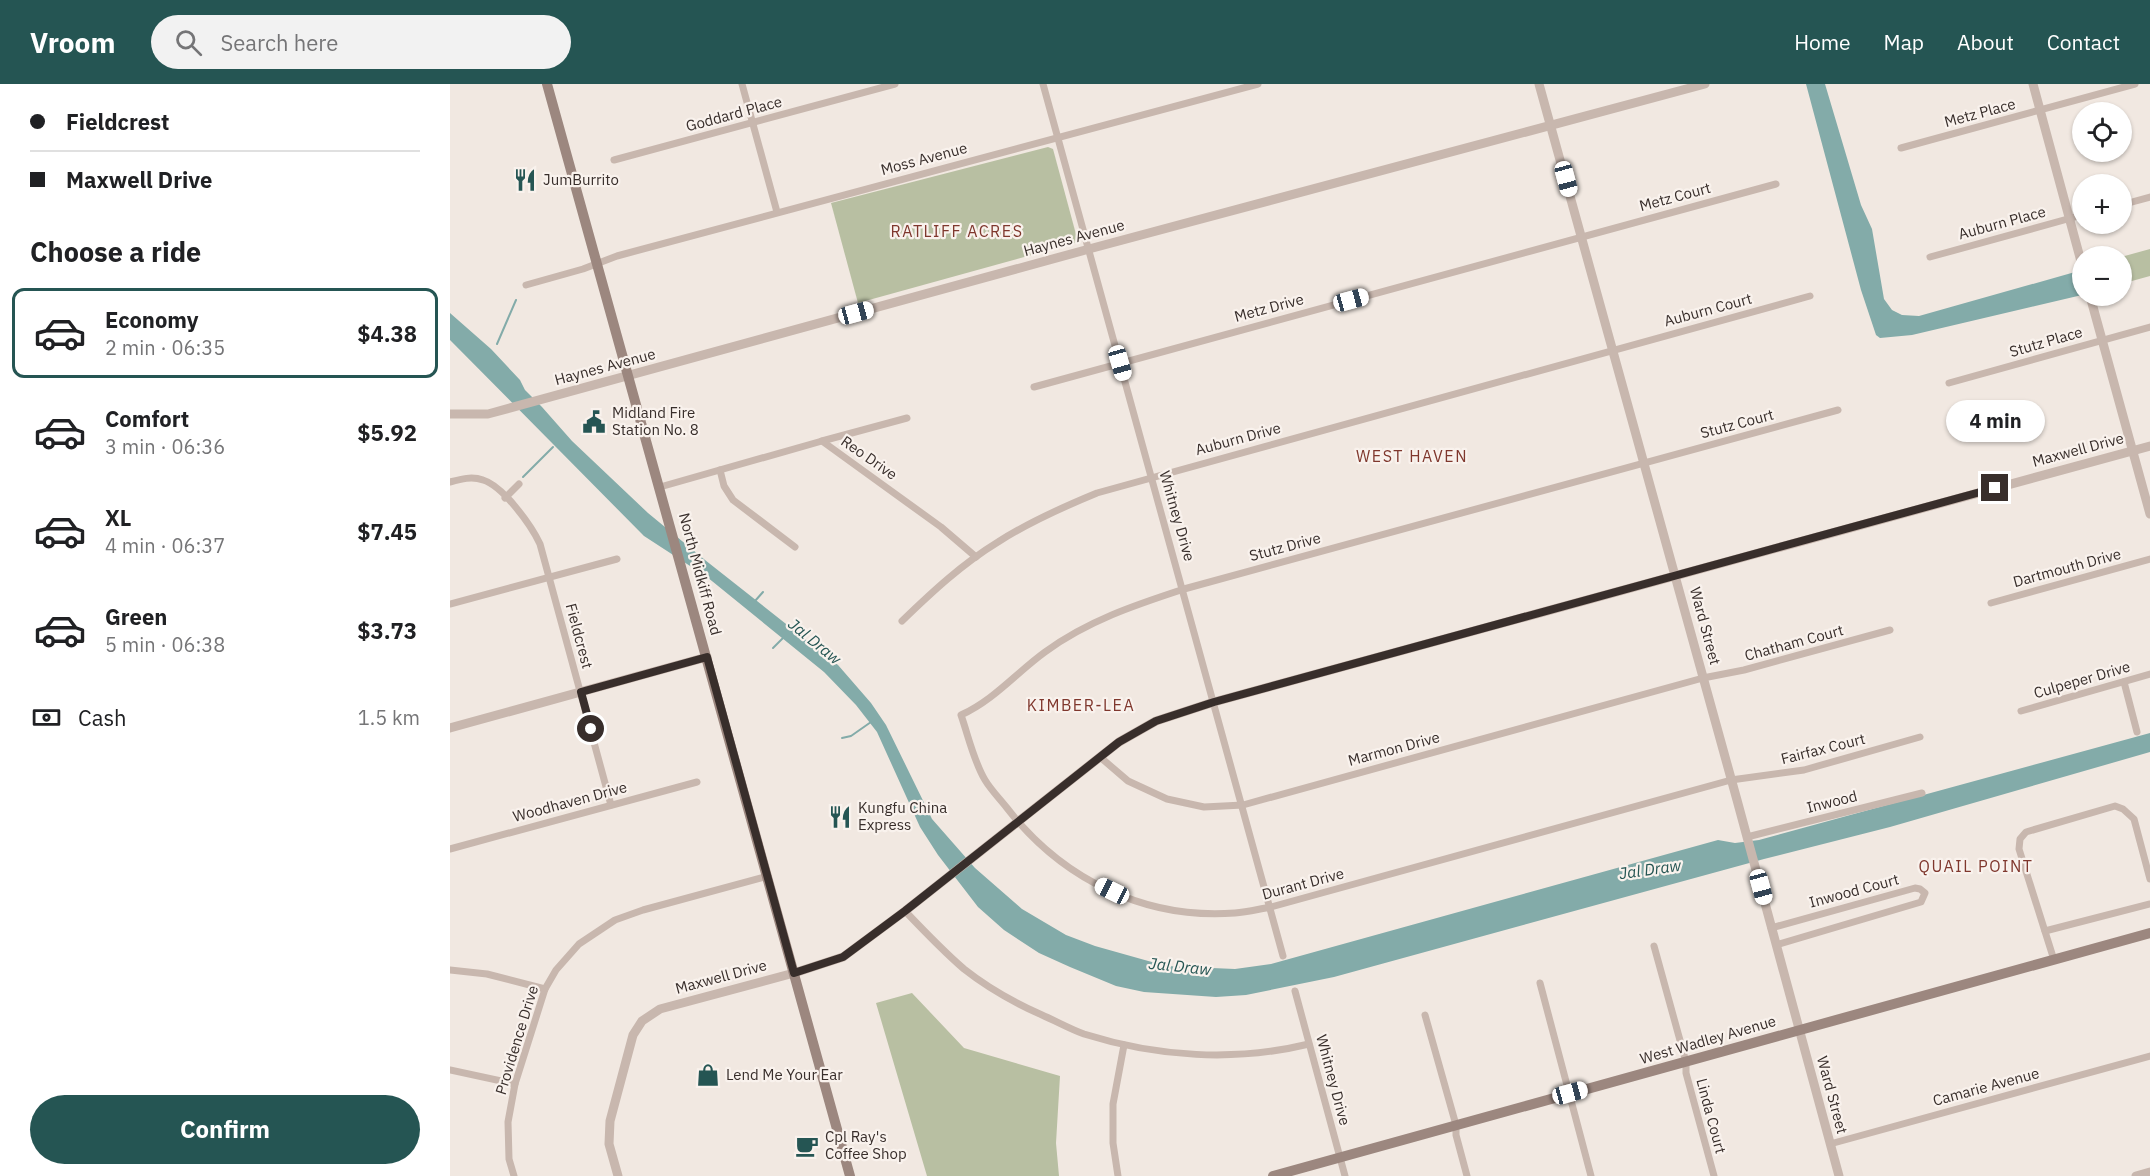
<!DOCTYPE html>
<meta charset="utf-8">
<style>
:root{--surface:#fff;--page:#f2f2f2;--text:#202124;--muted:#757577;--line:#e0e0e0;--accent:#255553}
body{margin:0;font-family:"IBM Plex Sans",sans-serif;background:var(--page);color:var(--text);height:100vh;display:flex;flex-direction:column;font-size:22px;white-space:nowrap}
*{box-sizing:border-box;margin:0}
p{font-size:20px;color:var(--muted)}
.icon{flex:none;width:33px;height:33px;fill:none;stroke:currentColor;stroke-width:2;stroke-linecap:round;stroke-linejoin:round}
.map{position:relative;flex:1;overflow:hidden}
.drawer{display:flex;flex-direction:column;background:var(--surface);width:450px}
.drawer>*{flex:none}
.hud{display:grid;align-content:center;height:132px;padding:0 30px;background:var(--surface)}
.fabs{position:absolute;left:1622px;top:18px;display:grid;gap:12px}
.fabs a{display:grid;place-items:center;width:60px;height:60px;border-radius:50%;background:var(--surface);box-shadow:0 2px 4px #0004;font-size:30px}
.end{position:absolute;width:27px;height:27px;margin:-14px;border:8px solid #382e2b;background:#fff;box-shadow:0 0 0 3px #fff}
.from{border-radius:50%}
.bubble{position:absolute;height:42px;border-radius:21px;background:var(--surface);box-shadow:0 2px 4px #0004;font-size:20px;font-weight:700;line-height:42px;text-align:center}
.car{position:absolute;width:18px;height:36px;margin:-18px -9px;border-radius:8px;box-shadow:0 0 4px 2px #0007;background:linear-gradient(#fff 24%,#345 0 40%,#fff 0 76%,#345 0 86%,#fff 0)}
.hud b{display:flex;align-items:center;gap:21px;height:57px;font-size:22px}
.hud b+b{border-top:2px solid var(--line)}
.hud i{width:15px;height:15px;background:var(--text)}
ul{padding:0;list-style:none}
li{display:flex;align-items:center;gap:18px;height:90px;margin:0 12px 9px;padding:0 18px;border:3px solid transparent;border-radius:12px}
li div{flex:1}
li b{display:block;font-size:22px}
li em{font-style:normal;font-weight:700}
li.selected{border-color:var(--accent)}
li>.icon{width:54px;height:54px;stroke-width:1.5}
h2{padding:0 30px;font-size:27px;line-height:72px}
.pay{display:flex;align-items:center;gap:15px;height:66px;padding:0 30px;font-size:22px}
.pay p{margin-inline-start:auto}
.primary-button{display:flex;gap:12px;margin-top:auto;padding:12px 30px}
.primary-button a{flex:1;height:69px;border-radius:36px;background:var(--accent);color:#fff;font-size:24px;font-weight:700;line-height:69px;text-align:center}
header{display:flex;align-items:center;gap:36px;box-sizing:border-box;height:84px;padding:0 30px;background:var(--accent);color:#fff}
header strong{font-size:28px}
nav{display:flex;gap:33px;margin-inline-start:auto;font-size:21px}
.search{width:420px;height:54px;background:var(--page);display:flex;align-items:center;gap:15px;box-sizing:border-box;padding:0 21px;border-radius:33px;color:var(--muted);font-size:22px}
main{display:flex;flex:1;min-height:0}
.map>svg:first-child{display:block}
.green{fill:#b8bfa2}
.water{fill:#83aba9}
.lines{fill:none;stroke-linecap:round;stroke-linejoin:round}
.stream{stroke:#83aba9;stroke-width:2}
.minor{stroke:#c8b7ae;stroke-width:7}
.tertiary{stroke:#c8b7ae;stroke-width:9}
.secondary{stroke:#9c877f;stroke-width:10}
.route{stroke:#382e2b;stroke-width:8}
.labels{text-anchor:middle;stroke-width:4.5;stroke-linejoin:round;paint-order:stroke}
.street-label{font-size:15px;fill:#382e2b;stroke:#f9f2ed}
.poi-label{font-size:15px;fill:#382e2b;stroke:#f9f2ed;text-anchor:start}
.neighbourhood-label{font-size:16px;letter-spacing:1.5px;fill:#7f372d;stroke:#f9f2ed}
.water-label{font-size:16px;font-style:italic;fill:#255553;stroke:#f9f2ed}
</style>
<header>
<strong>Vroom</strong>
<div class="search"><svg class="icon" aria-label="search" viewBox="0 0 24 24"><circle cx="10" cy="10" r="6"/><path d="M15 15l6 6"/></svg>Search here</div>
<nav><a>Home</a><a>Map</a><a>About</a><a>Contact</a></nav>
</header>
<main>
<section class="drawer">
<div class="hud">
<b><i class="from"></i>Fieldcrest</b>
<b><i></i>Maxwell Drive</b>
</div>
<h2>Choose a ride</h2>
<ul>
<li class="selected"><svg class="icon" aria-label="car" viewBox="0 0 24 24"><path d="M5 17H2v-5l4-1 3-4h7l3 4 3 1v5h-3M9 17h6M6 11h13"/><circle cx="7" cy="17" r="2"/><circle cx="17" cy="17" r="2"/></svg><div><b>Economy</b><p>2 min · 06:35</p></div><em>$4.38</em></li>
<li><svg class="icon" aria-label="car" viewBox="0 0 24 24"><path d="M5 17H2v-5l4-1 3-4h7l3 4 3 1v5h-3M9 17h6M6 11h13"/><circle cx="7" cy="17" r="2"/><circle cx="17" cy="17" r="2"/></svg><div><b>Comfort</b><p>3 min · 06:36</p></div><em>$5.92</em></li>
<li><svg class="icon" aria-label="car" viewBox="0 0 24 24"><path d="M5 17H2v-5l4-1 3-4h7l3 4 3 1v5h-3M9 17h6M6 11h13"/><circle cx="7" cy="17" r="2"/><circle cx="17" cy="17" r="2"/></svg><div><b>XL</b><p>4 min · 06:37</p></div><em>$7.45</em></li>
<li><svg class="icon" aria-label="car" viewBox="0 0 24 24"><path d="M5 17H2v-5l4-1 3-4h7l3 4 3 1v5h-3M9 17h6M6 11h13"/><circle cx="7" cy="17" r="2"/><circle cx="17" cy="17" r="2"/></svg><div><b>Green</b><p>5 min · 06:38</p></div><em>$3.73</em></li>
</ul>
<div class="pay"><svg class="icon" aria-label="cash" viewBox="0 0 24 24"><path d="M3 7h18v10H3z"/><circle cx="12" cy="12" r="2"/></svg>Cash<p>1.5 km</p></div>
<div class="primary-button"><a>Confirm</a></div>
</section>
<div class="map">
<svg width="1700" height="1092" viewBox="0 0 1700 1092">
<rect width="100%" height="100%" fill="#f1e8e1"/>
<!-- green -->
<g class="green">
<path d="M598,63L603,65L627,154L625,159L408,219L381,119Z"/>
<path d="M1700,165V192L1671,200V173Z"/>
<path d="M462,909L514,964L610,992L606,1059L609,1092H477L426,919Z"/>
</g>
<!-- water -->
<g class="water">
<path d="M1356,0H1375L1411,121L1422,145L1434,215L1442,226L1452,231L1469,232L1625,188L1632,211L1462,251L1430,254L1426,251L1411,206Z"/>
<path d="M0,229L41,265L70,296L75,306L92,323L122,357L198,429L255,476L388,581L421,619L436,641L482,735L525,784L572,825L616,851L645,862L716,882L785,885L821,880L1268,756L1285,759L1309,756L1700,649V668L1440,743L1314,775L884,893L796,911L766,913L694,908L666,902L620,883L589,869L554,846L528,823L488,771L470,743L427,648L406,621L374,588L257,493L194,452L0,256Z"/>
</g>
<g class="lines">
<!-- stream -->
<g class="stream">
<path d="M47,260L66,216"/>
<path d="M73,393L103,363"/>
<path d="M305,517L313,508"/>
<path d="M323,564L334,553"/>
<path d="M392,654L401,652L421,638"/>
</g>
<!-- minor -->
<g class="minor">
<path d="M292,0L327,128"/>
<path d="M593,0L833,872"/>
<path d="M1451,64L1685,0"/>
<path d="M164,76L445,0"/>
<path d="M1671,121L1700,113"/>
<path d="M1480,173L1632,131"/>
<path d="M76,201L133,185L167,172L808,0"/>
<path d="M1499,299L1700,243"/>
<path d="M584,303L1326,100"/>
<path d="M1388,326L734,505C685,521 637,537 595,568C566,589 544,616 511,631C518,651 524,678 535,696C541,706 550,715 557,724C612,795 695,836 785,829C797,828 809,825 821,823L1281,696L1354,686L1470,653"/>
<path d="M372,357L457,334"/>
<path d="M270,386L274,402L283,416L345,463"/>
<path d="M0,398C11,395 22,392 33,396C53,402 81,441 90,460L161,721"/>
<path d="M210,403L372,357L491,443L526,473"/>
<path d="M55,414L69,400"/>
<path d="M1541,519L1700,475"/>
<path d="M0,520L167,475"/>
<path d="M452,537C482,508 512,480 548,458C579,438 613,423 647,409L1360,212"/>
<path d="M1674,598L1687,648"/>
<path d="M1571,627L1700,590"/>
<path d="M650,673L678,697L717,715L754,723L793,721L1253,594L1294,586L1440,546"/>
<path d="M1297,753L1472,709"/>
<path d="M0,765L247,698"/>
<path d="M455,827C474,847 493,867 514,885C538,904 565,919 592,931C606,937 620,945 634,950C707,973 785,978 859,960"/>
<path d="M1321,844L1465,804L1470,805L1475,809L1471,818L1326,861"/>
<path d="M1595,847L1700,820"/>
<path d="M1204,862L1236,978V989L1264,1092"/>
<path d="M1604,876L1569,765L1570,755L1576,748L1665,722L1673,725L1684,735L1700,795"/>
<path d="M0,886L37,890L95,905"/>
<path d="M1090,899L1141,1092"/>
<path d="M845,907L895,1092"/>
<path d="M975,931L1006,1041V1051L1017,1092"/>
<path d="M0,986L65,1000"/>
<path d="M1380,1060L1700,972"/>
<path d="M64,1092L59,1075L58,1038L65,1000L95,905L106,886L129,860L165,836L193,826L318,792"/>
<path d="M668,1092L663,1059V1020L674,961"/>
</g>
<!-- tertiary -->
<g class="tertiary">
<path d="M1089,0L1287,716L1389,1092"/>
<path d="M1583,0L1632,181"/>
<path d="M1640,212L1700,430"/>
<path d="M0,330H38L639,165L1255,0"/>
<path d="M0,644L257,573"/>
<path d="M168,1092L159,1060L160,1037L183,951L192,937L210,925L344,889L393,873L455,827L669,658L706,637L764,618L1700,362"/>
<path d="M1686,1092L1700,1088"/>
</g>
<!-- secondary -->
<g class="secondary">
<path d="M97,0L400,1092"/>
<path d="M823,1092L1700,849"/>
</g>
</g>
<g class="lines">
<!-- route -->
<path class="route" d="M141,645L131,608L257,573L344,889L393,873L455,827L669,658L706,637L764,618L1545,404"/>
</g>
<!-- icons -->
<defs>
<g id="restaurant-bare" transform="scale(1.8)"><path d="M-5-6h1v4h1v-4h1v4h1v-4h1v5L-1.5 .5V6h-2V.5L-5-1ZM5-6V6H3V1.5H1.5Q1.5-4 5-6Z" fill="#255553" stroke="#f9f2ed" stroke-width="2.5" paint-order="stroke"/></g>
<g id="civic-bare" transform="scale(1.8)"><path d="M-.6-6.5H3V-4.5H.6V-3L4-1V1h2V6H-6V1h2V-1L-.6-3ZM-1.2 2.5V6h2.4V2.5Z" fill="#255553" stroke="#f9f2ed" stroke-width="2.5" paint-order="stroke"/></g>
<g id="shop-bare" transform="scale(1.8)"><path d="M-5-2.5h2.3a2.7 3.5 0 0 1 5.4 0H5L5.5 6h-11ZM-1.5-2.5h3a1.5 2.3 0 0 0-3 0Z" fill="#255553" stroke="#f9f2ed" stroke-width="2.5" paint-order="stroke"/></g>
<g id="cafe-bare" transform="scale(1.8)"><path d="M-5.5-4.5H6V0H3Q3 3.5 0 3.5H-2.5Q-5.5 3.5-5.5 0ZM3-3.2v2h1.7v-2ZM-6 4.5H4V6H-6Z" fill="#255553" stroke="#f9f2ed" stroke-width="2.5" paint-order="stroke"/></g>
</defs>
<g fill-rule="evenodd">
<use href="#restaurant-bare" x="75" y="96"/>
<use href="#civic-bare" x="144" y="338"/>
<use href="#restaurant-bare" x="390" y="733"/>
<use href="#shop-bare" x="258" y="991"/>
<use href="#cafe-bare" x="357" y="1062"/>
</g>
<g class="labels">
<!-- street labels -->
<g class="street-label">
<text transform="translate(1530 29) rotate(-15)" y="5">Metz Place</text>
<text transform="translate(284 30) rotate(-15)" y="5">Goddard Place</text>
<text transform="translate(474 75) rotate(-15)" y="5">Moss Avenue</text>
<text transform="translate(1225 113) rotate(-15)" y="5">Metz Court</text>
<text transform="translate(1552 139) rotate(-15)" y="5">Auburn Place</text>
<text transform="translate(624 154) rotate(-15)" y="5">Haynes Avenue</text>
<text transform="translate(819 224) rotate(-15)" y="5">Metz Drive</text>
<text transform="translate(1258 226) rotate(-15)" y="5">Auburn Court</text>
<text transform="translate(1596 258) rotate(-16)" y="5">Stutz Place</text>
<text transform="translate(155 283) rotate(-15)" y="5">Haynes Avenue</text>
<text transform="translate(1287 340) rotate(-15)" y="5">Stutz Court</text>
<text transform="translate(788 355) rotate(-15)" y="5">Auburn Drive</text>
<text transform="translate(1628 366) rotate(-15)" y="5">Maxwell Drive</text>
<text transform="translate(419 374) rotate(35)" y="5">Reo Drive</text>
<text transform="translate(727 432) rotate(74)" y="5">Whitney Drive</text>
<text transform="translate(835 463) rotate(-15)" y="5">Stutz Drive</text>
<text transform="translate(1617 484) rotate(-15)" y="5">Dartmouth Drive</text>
<text transform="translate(250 490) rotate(75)" y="5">North Midkiff Road</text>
<text transform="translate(1255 542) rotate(75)" y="5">Ward Street</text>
<text transform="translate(129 552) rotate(75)" y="5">Fieldcrest</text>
<text transform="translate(1344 559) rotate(-15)" y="5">Chatham Court</text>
<text transform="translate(1632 596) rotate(-16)" y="5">Culpeper Drive</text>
<text transform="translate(944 665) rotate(-15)" y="5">Marmon Drive</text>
<text transform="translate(1373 665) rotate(-14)" y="5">Fairfax Court</text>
<text transform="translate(120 718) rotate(-15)" y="5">Woodhaven Drive</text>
<text transform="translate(1382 718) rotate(-14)" y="5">Inwood</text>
<text transform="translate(853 800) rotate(-15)" y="5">Durant Drive</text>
<text transform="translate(1404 807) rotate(-15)" y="5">Inwood Court</text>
<text transform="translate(271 893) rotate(-15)" y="5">Maxwell Drive</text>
<text transform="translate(67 956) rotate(-73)" y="5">Providence Drive</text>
<text transform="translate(1258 956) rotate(-16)" y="5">West Wadley Avenue</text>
<text transform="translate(883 996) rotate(75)" y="5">Whitney Drive</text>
<text transform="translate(1536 1003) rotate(-15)" y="5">Camarie Avenue</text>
<text transform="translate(1382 1011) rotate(75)" y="5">Ward Street</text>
<text transform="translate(1261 1032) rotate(75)" y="5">Linda Court</text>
</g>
<!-- poi labels -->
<g class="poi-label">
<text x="93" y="101">JumBurrito</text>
<text x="162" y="334">Midland Fire<tspan x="162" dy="17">Station No. 8</tspan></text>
<text x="408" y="729">Kungfu China<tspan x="408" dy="17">Express</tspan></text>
<text x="276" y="996">Lend Me Your Ear</text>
<text x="375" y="1058">Cpl Ray's<tspan x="375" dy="17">Coffee Shop</tspan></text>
</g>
<!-- neighbourhood labels -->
<g class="neighbourhood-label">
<text x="507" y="153">RATLIFF ACRES</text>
<text x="962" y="378">WEST HAVEN</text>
<text x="631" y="627">KIMBER-LEA</text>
<text x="1526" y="788">QUAIL POINT</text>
</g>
<!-- water labels -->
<g class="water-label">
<text transform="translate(365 557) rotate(39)" y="6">Jal Draw</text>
<text transform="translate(1200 785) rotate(-8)" y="6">Jal Draw</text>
<text transform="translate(730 882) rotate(6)" y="6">Jal Draw</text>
</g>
</g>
</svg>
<div class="fabs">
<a><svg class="icon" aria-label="locate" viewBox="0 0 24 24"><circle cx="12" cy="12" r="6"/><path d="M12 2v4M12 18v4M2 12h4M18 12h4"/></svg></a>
<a>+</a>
<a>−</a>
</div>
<i class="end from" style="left:141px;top:645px"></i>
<i class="end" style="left:1545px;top:404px"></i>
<div class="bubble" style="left:1496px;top:316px;width:99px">4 min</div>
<i class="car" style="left:1116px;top:95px;rotate:165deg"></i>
<i class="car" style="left:901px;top:216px;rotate:75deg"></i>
<i class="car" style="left:406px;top:229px;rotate:75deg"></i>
<i class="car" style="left:670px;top:279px;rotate:164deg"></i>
<i class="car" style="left:1311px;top:803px;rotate:165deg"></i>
<i class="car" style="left:662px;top:807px;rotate:296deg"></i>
<i class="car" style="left:1120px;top:1009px;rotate:75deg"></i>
</div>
</main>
